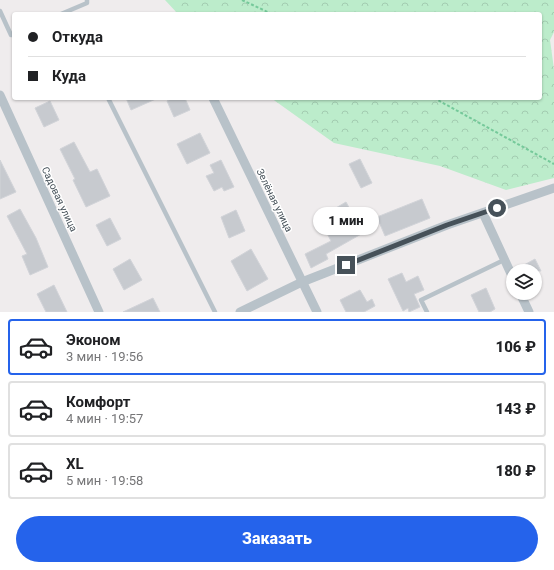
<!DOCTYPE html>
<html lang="ru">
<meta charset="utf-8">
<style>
:root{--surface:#fff;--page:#f2f2f2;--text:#202124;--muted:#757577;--line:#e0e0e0;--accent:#2563eb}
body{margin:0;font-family:Roboto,sans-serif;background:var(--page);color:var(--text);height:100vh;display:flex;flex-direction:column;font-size:15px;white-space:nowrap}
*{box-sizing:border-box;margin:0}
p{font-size:13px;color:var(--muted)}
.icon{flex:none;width:22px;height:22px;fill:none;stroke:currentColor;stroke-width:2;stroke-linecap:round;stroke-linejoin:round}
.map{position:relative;height:312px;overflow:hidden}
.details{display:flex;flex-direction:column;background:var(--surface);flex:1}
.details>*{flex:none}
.guide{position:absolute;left:12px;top:12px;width:530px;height:88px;border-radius:4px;box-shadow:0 1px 3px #0004;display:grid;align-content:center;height:88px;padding:0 16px;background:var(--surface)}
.controls{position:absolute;left:506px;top:264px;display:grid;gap:8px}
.controls a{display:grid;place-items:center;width:36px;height:36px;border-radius:50%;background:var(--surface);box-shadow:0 1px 3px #0004;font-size:20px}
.end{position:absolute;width:18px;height:18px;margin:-9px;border:5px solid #465159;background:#fff;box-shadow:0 0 0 2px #fff}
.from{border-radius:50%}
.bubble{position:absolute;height:28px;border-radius:14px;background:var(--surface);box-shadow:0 1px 3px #0004;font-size:13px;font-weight:800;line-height:28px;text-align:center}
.guide b{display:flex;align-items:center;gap:14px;height:38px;font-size:15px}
.guide b+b{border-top:1px solid var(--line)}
.guide i{width:10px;height:10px;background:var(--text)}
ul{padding:7px 0 0;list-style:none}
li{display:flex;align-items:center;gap:12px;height:56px;margin:0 8px 6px;padding:0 8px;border:2px solid var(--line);border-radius:4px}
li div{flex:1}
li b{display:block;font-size:15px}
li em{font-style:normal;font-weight:800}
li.selected{border-color:var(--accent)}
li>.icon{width:36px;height:36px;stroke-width:1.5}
.button{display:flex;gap:8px;margin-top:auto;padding:8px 16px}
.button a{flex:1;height:46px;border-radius:24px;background:var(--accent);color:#fff;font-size:16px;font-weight:800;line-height:46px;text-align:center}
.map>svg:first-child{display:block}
.forest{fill:url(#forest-crowns)}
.building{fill:#c7cacf;stroke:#d1d3d8}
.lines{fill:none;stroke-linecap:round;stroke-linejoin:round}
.path{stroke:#75c99a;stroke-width:2;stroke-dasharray:3 2;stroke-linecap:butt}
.lane{stroke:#b8c2c9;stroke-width:4.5}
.street{stroke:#b8c2c9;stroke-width:9}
.route{stroke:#465159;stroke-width:5}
.labels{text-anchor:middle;stroke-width:3;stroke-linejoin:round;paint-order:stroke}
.street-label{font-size:10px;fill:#465159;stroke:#fff}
</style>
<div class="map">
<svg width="554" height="312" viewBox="0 0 554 312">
<defs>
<pattern id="forest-crowns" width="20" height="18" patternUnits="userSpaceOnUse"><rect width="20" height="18" fill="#bceccb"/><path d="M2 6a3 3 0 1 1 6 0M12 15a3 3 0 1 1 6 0" fill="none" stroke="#a3ccb1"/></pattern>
</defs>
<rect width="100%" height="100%" fill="#efeced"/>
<!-- forest -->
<path class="forest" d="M165,0H554V32L550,40L554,69V178L506,190L440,166L334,143L271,98H540V14H178Z"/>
<!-- building -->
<g class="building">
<path d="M126,98H158L131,110Z"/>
<path d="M173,98H185L190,110L174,117L167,101Z"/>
<path d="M50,101L59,120L44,127L35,108Z"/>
<path d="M200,133L210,153L187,164L177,144Z"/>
<path d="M74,142L90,172L97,169L110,196L86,207L73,180L75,179L60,149Z"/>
<path d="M360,159L372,183L361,188L349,164Z"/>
<path d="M0,160L16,192L0,199Z"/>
<path d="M221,160L234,187L224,191L222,187L214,191L206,176L214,173L210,165Z"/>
<path d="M422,199L430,218L385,236L377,217Z"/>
<path d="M346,202L363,233L326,254L328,259L311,268L305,254L331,241L319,218Z"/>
<path d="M20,209L36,238L48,267L30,275L22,256L27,254L7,216Z"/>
<path d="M236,210L245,231L229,238L221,217Z"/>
<path d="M110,218L121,239L107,246L96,225Z"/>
<path d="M251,249L268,279L247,291L231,261Z"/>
<path d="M130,259L142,280L124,290L113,269Z"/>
<path d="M535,259L541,271H527L524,265Z"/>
<path d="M402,273L406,282L418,276L424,290L414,294L420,307L409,312L408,308L403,311L388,279Z"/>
<path d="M54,285L67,312H46L37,294Z"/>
<path d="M486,288L495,309L490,312H479L471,295Z"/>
<path d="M360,290L367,302L372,299L375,306L364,312H346L340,300Z"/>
<path d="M153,298L160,312H123Z"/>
</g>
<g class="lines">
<!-- path -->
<g class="path">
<path d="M242,0L272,14"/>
<path d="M434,98L554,164"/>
</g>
<!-- lane -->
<g class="lane">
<path d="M0,11L11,35L14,34"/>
<path d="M61,14L87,3V0"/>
<path d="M108,98L215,312"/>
<path d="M427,312L421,300L504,260"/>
</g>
<!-- street -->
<g class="street">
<path d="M0,95L99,312"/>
<path d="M213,98L317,312"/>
<path d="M483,213L513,278"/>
<path d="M520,293L529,312"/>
<path d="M240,312L302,282L447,225L554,188"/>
</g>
</g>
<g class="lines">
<!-- route -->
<path class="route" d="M346,265L447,225L497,208"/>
</g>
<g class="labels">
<!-- street labels -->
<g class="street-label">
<text transform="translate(60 199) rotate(65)" y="4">Садовая улица</text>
<text transform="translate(275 200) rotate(64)" y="4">Зелёная улица</text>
</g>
</g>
</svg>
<div class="controls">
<a><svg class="icon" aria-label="layers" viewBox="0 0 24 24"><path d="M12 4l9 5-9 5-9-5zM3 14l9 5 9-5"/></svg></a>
</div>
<i class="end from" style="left:497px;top:208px"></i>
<i class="end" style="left:346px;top:265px"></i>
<div class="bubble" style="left:313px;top:207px;width:66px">1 мин</div>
<div class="guide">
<b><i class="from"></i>Откуда</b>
<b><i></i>Куда</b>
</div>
</div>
<section class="details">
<ul>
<li class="selected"><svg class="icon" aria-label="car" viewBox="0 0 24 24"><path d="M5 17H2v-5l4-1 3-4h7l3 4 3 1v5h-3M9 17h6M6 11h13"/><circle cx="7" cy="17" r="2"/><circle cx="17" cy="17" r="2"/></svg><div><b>Эконом</b><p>3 мин · 19:56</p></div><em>106 ₽</em></li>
<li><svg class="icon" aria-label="car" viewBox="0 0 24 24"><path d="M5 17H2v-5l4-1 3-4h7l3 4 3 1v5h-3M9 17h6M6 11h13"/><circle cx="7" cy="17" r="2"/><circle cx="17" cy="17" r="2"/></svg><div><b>Комфорт</b><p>4 мин · 19:57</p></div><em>143 ₽</em></li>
<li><svg class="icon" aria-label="car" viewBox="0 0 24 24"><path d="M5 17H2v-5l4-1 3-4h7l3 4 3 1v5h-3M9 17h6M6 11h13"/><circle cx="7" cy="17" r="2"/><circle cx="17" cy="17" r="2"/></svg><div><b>XL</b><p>5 мин · 19:58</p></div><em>180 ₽</em></li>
</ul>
<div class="button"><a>Заказать</a></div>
</section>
